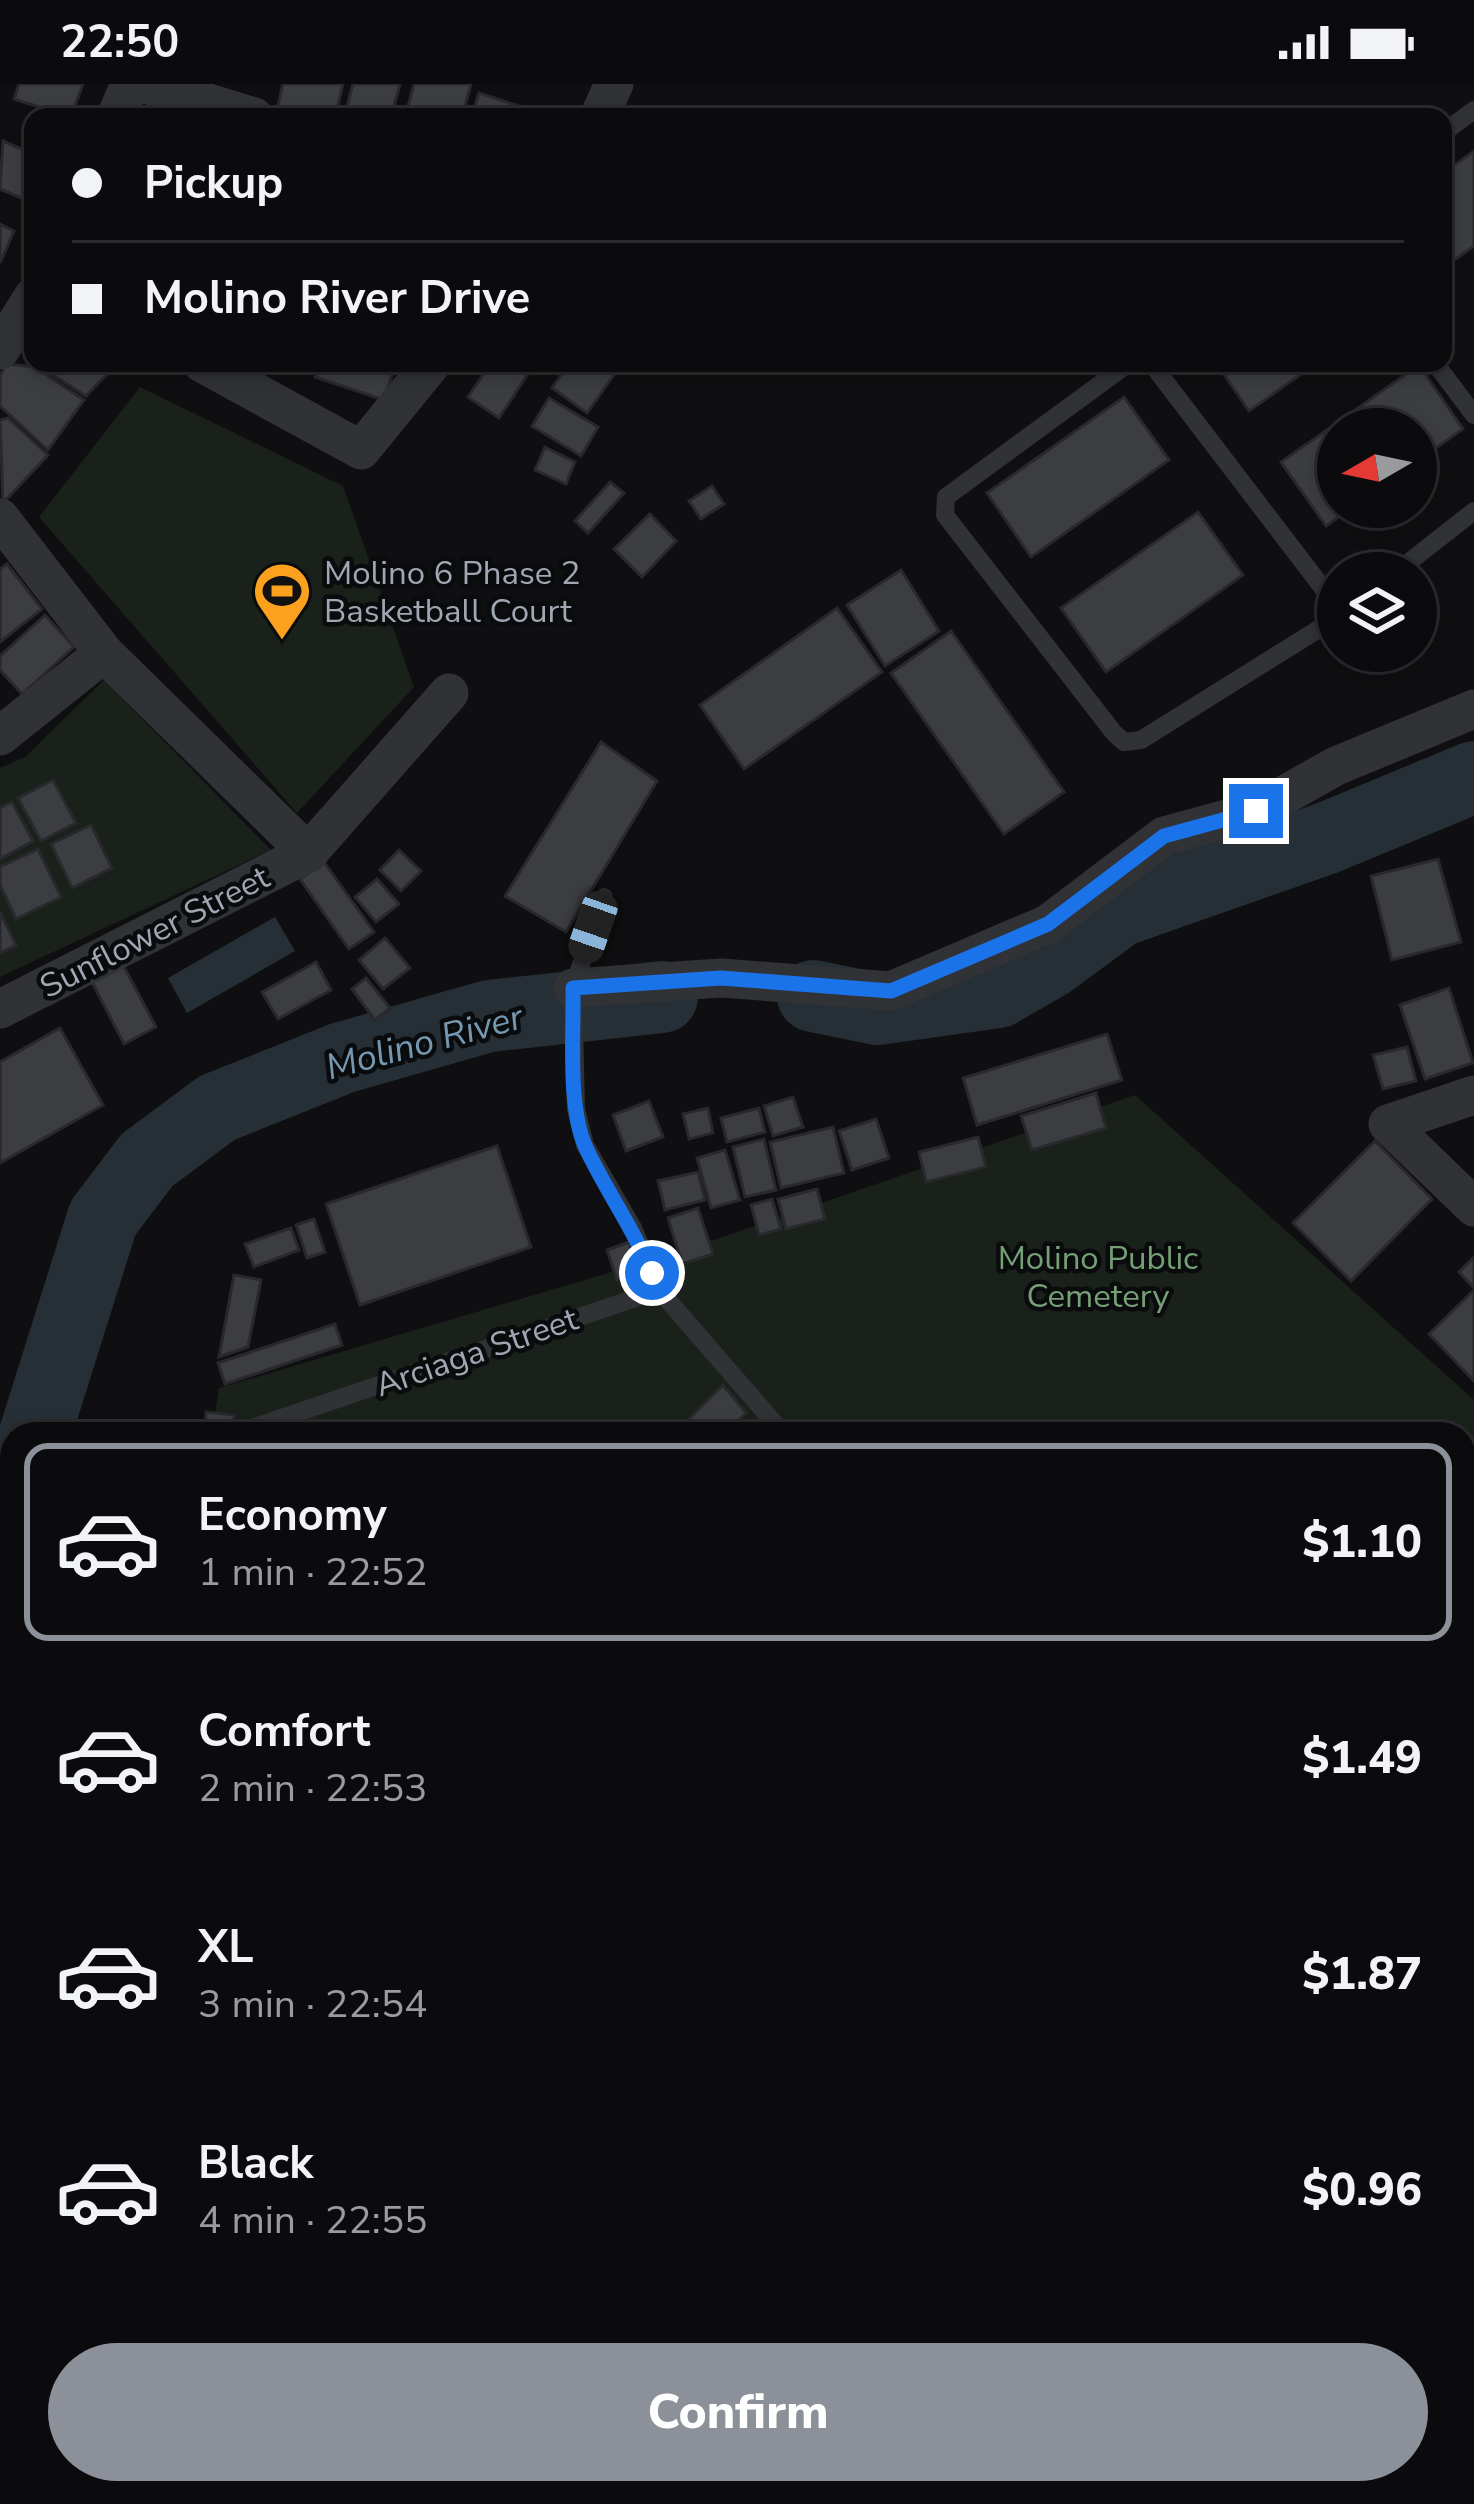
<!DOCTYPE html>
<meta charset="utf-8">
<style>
:root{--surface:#0b0b0d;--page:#19191b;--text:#f1f3f6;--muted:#9a9b9d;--line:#2b2b2e;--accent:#8c9099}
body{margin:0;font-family:"Nunito Sans",sans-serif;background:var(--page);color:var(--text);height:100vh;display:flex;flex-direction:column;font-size:45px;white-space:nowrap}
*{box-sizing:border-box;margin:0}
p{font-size:39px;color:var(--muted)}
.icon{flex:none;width:66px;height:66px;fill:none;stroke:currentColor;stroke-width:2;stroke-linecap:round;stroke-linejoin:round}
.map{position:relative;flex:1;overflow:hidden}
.details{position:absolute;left:0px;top:1338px;width:1476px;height:1083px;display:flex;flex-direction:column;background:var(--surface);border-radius:36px 36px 0 0;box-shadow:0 6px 18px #0003,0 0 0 3px var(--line)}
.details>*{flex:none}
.banner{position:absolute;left:24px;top:24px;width:1428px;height:264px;border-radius:24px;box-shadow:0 6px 18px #0003,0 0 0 3px var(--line);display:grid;align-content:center;height:264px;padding:0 48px;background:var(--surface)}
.needle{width:78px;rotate:261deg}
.buttons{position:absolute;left:1317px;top:324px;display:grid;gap:24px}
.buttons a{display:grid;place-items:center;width:120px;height:120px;border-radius:50%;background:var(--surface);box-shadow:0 6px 18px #0003,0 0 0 3px var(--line);font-size:60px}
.end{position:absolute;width:54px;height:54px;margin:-27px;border:15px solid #1a73e8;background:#fff;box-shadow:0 0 0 6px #fff}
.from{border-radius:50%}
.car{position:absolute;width:36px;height:72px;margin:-36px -18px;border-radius:15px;box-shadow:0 0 9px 3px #0007;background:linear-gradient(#222 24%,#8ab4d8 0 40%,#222 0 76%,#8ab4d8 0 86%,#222 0)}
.banner b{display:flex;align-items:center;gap:42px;height:114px;font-size:45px}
.banner b+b{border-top:3px solid var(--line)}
.banner i{width:30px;height:30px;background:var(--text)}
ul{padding:21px 0 0;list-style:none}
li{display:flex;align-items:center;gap:36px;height:198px;margin:0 24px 18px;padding:0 24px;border:6px solid transparent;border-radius:24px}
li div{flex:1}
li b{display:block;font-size:45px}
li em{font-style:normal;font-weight:800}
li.on{border-color:var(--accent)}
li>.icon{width:108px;height:108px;stroke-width:1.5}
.button{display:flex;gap:24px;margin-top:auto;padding:24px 48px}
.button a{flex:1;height:138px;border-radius:72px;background:var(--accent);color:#fff;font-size:48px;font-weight:800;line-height:138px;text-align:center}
.status{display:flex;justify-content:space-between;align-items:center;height:84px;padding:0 60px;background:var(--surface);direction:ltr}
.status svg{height:33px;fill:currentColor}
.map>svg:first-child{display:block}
.green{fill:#1a211a}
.water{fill:#252f35}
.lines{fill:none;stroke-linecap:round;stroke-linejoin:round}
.river{stroke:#252f35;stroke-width:72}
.building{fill:#3b3d41;stroke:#29292d;stroke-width:3}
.service{stroke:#303236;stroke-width:18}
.minor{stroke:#303236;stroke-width:39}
.route{stroke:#1a73e8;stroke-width:15}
.labels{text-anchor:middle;stroke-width:9;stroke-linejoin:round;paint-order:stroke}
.poi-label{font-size:33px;fill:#a0a7b3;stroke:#0a0b0c;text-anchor:start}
.street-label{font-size:33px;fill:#a0a7b3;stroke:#0a0b0c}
.park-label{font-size:33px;fill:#759f75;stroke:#0a0b0c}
.water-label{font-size:36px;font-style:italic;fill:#7498b1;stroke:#0a0b0c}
</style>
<div class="status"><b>22:50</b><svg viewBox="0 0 49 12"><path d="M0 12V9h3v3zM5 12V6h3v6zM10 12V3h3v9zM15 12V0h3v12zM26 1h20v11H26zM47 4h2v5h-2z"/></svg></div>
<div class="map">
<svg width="1474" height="2420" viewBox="0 0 1474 2420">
<rect width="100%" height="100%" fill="#0f0f11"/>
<!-- green -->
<g class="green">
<path d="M140,303L343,402L414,603L297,729L39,433Z"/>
<path d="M104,596L271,766L0,893V684L25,673Z"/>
<path d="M1135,1011L1474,1316V1940L1464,1947V1350H212L219,1304L676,1169Z"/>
<path d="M614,2409H887L871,2420H622Z"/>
</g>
<!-- water -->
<path class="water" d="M275,833L295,867L187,929L168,894Z"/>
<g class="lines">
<!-- river -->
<g class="river">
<path d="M813,912L877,925L998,908L1050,878L1119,827L1327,754L1474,693"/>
<path d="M35,1350L103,1134L147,1076L217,1024L342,974L489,932L662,913"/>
<path d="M0,1487L12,1436"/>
<path d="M0,1731L12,1810"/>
<path d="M28,2420L33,2409"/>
</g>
</g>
<!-- building -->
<g class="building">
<path d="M19,0H83L71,33L14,15Z"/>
<path d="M283,0H343L335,33H308L277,25Z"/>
<path d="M353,0H400L391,33H344Z"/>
<path d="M414,0H471L462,33H405Z"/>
<path d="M479,9L525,24L522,33H471Z"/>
<path d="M3,57L33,70V119L0,105Z"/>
<path d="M1474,67V162L1449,180L1443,172V89Z"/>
<path d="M0,140L14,147L0,179Z"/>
<path d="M34,279H118L86,312Z"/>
<path d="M320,279H396L384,316L315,293Z"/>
<path d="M491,279H535L499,334L468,313Z"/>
<path d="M569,279L621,281L587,329L552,304Z"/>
<path d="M1216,279H1317L1249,327Z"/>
<path d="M7,280L35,283L84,316L48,366L0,322V291Z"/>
<path d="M1419,281L1463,345L1416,378V345H1338V423H1353L1326,442L1281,378Z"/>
<path d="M1124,313L1169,376L1031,473L987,409Z"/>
<path d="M549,314L598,343L581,372L532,342Z"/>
<path d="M8,334L48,371L3,419L0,336Z"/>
<path d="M545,363L575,378L566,400L535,386Z"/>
<path d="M610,398L624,409L588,449L575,437Z"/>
<path d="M712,402L724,420L701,435L689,417Z"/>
<path d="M1198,428L1243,491L1106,588L1061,524Z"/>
<path d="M650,430L676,457L642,493L614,465Z"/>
<path d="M7,480L42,525L0,558V485Z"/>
<path d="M901,486L939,547L885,582L847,521Z"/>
<path d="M837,524L882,588L744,685L700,621Z"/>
<path d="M45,531L74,563L22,610L0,586V572Z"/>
<path d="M951,547L1064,708L1004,750L891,589Z"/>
<path d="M601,658L657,697L566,848L505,812Z"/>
<path d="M53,696L76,739L41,757L18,714Z"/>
<path d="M12,718L33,757L0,775V724Z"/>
<path d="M91,741L112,784L72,804L51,760Z"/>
<path d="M38,765L61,813L16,835L0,801V783Z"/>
<path d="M399,766L421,787L401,807L380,786Z"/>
<path d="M1438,775L1461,858L1392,876L1371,792Z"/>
<path d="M324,778L374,848L349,865L300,795Z"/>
<path d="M377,795L399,820L376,838L355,813Z"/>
<path d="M0,828L16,861L0,869Z"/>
<path d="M385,854L410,884L383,905L359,876Z"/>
<path d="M316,878L331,906L278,935L262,908Z"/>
<path d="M122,879L156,943L124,960L91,896Z"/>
<path d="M366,894L390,924L375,936L352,905Z"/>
<path d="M1449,904L1473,979L1425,995L1400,921Z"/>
<path d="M60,944L103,1021L0,1079V978Z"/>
<path d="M1107,950L1122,996L977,1041L963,994Z"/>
<path d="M1407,963L1416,997L1383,1005L1373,971Z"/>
<path d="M1096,1009L1106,1044L1032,1066L1021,1032Z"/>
<path d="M793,1013L803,1043L773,1052L764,1022Z"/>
<path d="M649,1017L663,1053L626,1067L613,1031Z"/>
<path d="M708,1024L713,1049L689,1055L683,1030Z"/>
<path d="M759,1024L765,1048L727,1058L721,1034Z"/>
<path d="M876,1035L889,1074L852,1086L839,1047Z"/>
<path d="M833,1043L844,1089L781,1104L770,1058Z"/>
<path d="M978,1053L986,1083L926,1098L919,1068Z"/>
<path d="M764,1055L776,1106L745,1113L733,1063Z"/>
<path d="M1375,1057L1432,1115L1351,1197L1293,1139Z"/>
<path d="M497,1062L531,1163L360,1221L326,1120Z"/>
<path d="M725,1066L740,1116L711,1124L697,1074Z"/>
<path d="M698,1088L705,1116L665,1126L658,1097Z"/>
<path d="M817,1105L825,1135L786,1145L778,1115Z"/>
<path d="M772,1115L781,1145L759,1151L751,1121Z"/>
<path d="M698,1124L713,1170L682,1180L668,1134Z"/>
<path d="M314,1135L325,1168L307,1174L296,1141Z"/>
<path d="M291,1144L299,1166L254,1183L245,1160Z"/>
<path d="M629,1158L639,1188L617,1196L607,1166Z"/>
<path d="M1474,1173V1203H1473L1459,1188Z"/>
<path d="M234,1191L261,1196L248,1263L219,1273Z"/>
<path d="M1474,1206V1297L1429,1250Z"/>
<path d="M335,1240L342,1261L225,1300L218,1279Z"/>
<path d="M723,1301L746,1329L724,1350H699L687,1337Z"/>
<path d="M206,1328L234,1331L232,1350H204Z"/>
<path d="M1464,1805L1474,1816V1833L1464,1842Z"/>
<path d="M1464,1944L1474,1955V2009L1468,2014L1464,2009Z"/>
<path d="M1474,2123V2181L1464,2191V2132Z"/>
<path d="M233,2409H284L271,2420H242Z"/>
<path d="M323,2409H393L403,2420H333Z"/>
<path d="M427,2409H476L483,2419L420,2420L417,2417Z"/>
<path d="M526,2409H584L571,2420H536Z"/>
</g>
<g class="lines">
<!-- service -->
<g class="service">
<path d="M1443,49L1474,26"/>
<path d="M1129,279L946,413L945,431L1114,649L1124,658L1141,656L1338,533"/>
<path d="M1151,279L1338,524"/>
<path d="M1435,279L1474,331"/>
<path d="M1395,489L1474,427"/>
<path d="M604,813L573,904L576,1025L585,1061L633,1144L659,1206L784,1350"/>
<path d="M254,1350L255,1343L659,1206"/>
</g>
<!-- minor -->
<g class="minor">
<path d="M146,0L254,33"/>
<path d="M116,33L130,0"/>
<path d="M599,33L614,0"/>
<path d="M0,266L33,213"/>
<path d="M202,279L361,366L432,279"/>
<path d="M0,434L104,569L308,769"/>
<path d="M0,652L104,569"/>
<path d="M573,904L721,894L891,907L1048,840L1164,752L1256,727L1336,682L1474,625"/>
<path d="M0,925L308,769L449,609"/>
<path d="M1474,1011L1388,1040L1474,1123"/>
<path d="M1464,2058L1474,2069"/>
<path d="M303,2409L312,2420"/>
<path d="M500,2409L509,2420"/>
<path d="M128,2420L129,2409"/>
</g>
</g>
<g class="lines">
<!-- route -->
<path class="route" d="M652,1189C634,1145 606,1107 586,1064C567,1022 574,951 573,904L721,894L891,907L1048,840L1164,752L1256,727"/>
</g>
<!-- icons -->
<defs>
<g id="stadium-pin" transform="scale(3)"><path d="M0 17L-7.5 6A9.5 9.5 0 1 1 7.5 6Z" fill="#fca11d" stroke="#0a0b0c"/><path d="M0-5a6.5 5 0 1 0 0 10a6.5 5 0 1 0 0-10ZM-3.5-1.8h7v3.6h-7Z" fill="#111"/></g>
</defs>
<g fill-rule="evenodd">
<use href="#stadium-pin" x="282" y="507"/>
</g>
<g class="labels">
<!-- poi labels -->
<g class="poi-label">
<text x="324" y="500">Molino 6 Phase 2<tspan x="324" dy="38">Basketball Court</tspan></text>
</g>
<!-- street labels -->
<g class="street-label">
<text transform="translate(154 847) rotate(-27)" y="12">Sunflower Street</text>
<text transform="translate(476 1267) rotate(-19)" y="12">Arciaga Street</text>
</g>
<!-- park labels -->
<g class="park-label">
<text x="1098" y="1185">Molino Public<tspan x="1098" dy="38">Cemetery</tspan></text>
</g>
<!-- water labels -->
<g class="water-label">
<text transform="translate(424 957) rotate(-15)" y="13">Molino River</text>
</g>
</g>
</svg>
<div class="buttons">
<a><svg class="needle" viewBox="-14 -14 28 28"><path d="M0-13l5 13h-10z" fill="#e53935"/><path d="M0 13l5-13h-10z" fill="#9a9b9d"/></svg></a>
<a><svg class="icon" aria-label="layers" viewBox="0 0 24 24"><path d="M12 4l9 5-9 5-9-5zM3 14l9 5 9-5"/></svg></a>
</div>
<i class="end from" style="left:652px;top:1189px"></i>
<i class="end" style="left:1256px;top:727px"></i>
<i class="car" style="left:593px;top:843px;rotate:199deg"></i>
<div class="banner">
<b><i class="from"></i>Pickup</b>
<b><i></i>Molino River Drive</b>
</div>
<section class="details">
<ul>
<li class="on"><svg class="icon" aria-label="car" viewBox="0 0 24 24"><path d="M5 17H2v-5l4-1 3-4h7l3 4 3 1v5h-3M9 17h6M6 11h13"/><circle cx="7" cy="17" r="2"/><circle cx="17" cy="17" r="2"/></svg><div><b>Economy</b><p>1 min · 22:52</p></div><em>$1.10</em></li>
<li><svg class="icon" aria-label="car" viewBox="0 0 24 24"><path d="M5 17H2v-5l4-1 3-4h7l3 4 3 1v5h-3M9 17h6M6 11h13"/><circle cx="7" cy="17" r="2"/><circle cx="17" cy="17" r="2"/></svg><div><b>Comfort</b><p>2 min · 22:53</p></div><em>$1.49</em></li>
<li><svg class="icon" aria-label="car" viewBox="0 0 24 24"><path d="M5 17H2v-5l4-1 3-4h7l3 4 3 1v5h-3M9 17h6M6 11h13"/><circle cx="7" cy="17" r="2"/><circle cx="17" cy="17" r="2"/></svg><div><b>XL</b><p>3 min · 22:54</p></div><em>$1.87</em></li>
<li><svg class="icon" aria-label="car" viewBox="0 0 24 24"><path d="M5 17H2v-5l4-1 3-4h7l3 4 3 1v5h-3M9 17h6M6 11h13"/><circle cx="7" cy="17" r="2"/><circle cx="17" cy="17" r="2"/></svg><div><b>Black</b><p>4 min · 22:55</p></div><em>$0.96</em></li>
</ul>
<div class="button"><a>Confirm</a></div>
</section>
</div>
